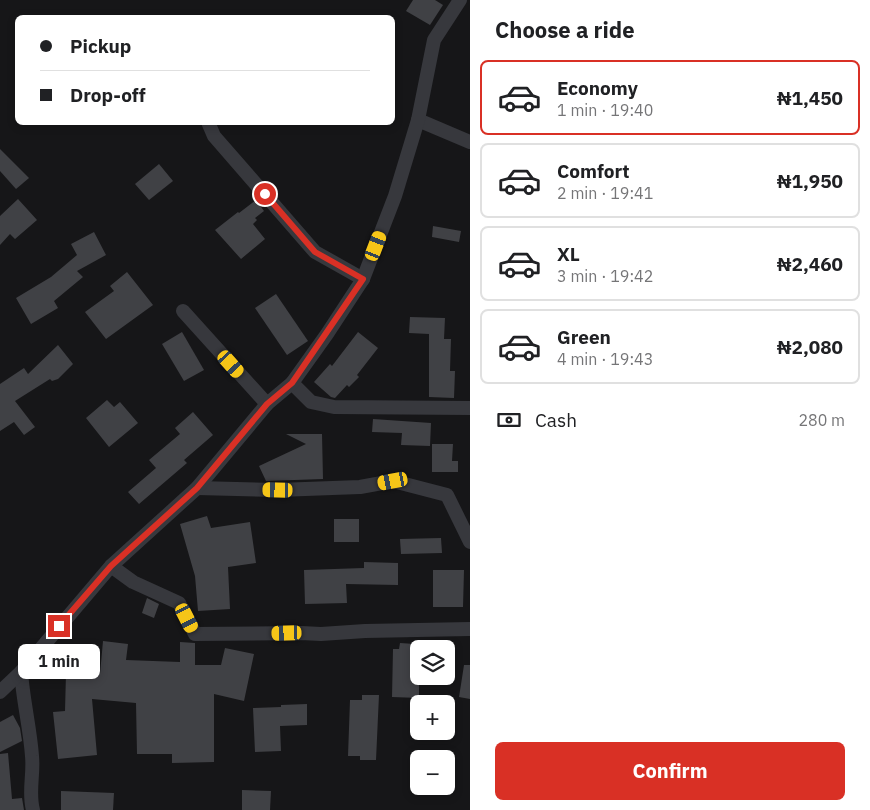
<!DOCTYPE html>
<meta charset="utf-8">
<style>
:root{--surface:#fff;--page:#f6f6f6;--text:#202124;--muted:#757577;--line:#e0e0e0;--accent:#d93025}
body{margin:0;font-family:"IBM Plex Sans",sans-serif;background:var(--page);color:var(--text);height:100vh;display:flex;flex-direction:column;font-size:19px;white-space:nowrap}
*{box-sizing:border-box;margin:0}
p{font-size:16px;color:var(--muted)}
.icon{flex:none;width:28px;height:28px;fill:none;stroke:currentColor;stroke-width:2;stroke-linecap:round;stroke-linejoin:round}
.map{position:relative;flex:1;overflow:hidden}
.panel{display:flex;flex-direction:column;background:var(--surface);width:400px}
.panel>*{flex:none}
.guide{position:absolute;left:15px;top:15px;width:380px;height:110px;border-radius:8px;box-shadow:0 2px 8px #0003;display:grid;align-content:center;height:110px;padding:0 25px;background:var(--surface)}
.fabs{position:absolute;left:410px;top:640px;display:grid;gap:10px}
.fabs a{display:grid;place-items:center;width:45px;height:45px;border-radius:8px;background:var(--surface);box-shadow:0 2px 8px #0003;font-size:25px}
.end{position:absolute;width:22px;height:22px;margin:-11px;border:6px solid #d93025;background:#fff;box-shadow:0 0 0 2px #fff}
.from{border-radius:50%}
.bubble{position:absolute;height:35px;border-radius:8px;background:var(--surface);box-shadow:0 2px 8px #0003;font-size:16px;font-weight:700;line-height:35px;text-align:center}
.car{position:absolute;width:15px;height:30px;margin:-15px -8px;border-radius:6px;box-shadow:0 0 4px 1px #0007;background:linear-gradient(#f5c518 24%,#345 0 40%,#f5c518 0 76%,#345 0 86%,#f5c518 0)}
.guide b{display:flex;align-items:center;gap:18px;height:48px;font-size:19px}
.guide b+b{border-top:1px solid var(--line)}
.guide i{width:12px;height:12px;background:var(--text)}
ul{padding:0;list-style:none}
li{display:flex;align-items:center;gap:15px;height:75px;margin:0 10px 8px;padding:0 15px;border:2px solid var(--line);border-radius:8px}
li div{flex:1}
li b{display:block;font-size:19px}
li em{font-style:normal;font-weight:700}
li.active{border-color:var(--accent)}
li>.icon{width:45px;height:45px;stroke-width:1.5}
h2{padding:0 25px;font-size:22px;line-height:60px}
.pay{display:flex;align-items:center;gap:12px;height:55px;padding:0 25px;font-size:19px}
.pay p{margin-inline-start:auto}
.primary-button{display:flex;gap:10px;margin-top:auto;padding:10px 25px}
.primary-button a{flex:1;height:58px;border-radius:8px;background:var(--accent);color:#fff;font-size:20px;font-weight:700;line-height:58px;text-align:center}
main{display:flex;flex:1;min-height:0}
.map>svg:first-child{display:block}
.building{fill:#404145}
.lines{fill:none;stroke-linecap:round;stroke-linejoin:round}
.minor{stroke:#37383d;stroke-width:14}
.route{stroke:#d93025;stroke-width:6}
</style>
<main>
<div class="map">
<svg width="470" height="810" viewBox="0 0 470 810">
<rect width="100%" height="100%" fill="#161618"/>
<!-- building -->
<g class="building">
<path d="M413,0H435L443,5L430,25L406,11Z"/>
<path d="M0,149L29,178L16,189L0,171Z"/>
<path d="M159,164L173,181L149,200L135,184Z"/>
<path d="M18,199L37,220L15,239L10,234L0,245V216Z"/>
<path d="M256,200L264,211L255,218L257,220L253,224L265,239L241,259L215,230L238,212L239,213Z"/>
<path d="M433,226L461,231L459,242L432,237Z"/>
<path d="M94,232L106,255L77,271L83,277L54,301L58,308L31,324L16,298L51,277L77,255L71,244Z"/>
<path d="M127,272L153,305L106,339L85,312L114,291L110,286Z"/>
<path d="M276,294L308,341L287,355L255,308Z"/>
<path d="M410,317L445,318L444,339H451L450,371H455L454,398L429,397V334L409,333Z"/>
<path d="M182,332L204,370L184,381L162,344Z"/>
<path d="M358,332L378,348L357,375L359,377L349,387L347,385L335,398L331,397L314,382L330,364L332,366Z"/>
<path d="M58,345L73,364L58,379L52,381L50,379L15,401L35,427L24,435L14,422L0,431V384L24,368L28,374Z"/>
<path d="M107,400L114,407L120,402L138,423L109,447L86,418Z"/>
<path d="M193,412L213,435L184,460L187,463L139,504L128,492L156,468L149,460L180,434L175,428Z"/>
<path d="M373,419L431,423L430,446L401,445L402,433L372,432Z"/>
<path d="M286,434H322L323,479L266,481L259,466L306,444Z"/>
<path d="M432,444H453L452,461H458V472H432Z"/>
<path d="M207,516L211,528L250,522L256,563L228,567L230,609L198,611L195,576L180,524Z"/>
<rect x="334" y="519" width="25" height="23"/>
<path d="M441,538L442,553L401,554L400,539Z"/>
<path d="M364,562L398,563V585L346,584L347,603L305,604L304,570L364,568Z"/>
<path d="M433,570H464L463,607H433Z"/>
<path d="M147,598L159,604L154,618L142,613Z"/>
<path d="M103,641L128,644L126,660L180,662V642L195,643V665H221L225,648L254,654L244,701L214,694V762L172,763V754H137L136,703L92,699L97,755L58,759L53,712L65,711L66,673L100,674Z"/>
<path d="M400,643L415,644V649H419V698L392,697L393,649H399Z"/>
<path d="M464,665H470V699L459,697Z"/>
<path d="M362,695H379L376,760H360V756H348L350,700H362Z"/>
<path d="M307,704V725L280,726L281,751L255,752L253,708L281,707V705Z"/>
<path d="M13,715L20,728L22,741L0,752V722Z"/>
<path d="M8,753L12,799L22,798L24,810H0V754Z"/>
<path d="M242,790L271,791L270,810H242Z"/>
<path d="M61,791L114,793L113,810H61Z"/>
</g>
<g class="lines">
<!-- minor -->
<g class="minor">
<path d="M418,120L470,142"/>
<path d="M208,122L214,136L315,252L363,279"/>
<path d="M183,311L267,404"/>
<path d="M292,383L311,402L334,407L470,408"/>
<path d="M197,488L278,490L360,487L393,481L447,495L470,542"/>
<path d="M111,566L133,582L179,603L195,634L301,633L321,634L365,631L470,629"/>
<path d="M21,672C23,700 30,728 32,756C34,775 28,792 33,810"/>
<path d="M0,692L21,672L111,566L197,488L267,404L292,383L327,334L363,279L395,196L418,120L434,40L460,0"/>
</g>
</g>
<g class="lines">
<!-- route -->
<path class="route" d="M59,626L111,566L197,488L267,404L292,383L363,279L315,252L265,194"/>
</g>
</svg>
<div class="fabs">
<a><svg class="icon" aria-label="layers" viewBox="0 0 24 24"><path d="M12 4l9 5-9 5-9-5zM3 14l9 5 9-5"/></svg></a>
<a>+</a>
<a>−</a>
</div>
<i class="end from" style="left:265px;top:194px"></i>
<i class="end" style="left:59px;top:626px"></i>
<div class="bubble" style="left:18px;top:644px;width:82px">1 min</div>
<i class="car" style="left:376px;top:246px;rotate:21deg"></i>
<i class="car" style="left:231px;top:364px;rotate:138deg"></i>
<i class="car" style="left:393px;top:481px;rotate:259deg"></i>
<i class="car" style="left:278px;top:490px;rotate:271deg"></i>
<i class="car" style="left:187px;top:618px;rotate:153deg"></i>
<i class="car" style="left:287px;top:633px;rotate:268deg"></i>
<div class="guide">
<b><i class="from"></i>Pickup</b>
<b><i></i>Drop-off</b>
</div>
</div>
<section class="panel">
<h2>Choose a ride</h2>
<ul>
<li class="active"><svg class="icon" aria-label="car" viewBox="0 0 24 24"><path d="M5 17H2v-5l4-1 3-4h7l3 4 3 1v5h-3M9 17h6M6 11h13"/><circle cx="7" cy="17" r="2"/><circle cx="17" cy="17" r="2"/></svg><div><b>Economy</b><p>1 min · 19:40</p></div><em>₦1,450</em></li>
<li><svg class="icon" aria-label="car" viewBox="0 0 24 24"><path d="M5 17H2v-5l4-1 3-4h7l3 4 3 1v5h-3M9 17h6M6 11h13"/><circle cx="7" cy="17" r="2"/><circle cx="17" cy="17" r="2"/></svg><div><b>Comfort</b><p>2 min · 19:41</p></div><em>₦1,950</em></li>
<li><svg class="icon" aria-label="car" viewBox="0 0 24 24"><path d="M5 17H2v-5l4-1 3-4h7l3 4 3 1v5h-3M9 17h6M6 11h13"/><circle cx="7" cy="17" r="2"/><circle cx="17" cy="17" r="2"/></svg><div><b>XL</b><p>3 min · 19:42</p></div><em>₦2,460</em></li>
<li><svg class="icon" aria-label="car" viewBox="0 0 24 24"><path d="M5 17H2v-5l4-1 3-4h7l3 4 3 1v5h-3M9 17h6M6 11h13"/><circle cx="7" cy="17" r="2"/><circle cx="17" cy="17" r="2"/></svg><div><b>Green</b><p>4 min · 19:43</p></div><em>₦2,080</em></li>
</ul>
<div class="pay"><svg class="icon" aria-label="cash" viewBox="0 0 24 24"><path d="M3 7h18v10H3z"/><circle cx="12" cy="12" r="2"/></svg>Cash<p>280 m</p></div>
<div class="primary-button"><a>Confirm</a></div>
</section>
</main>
